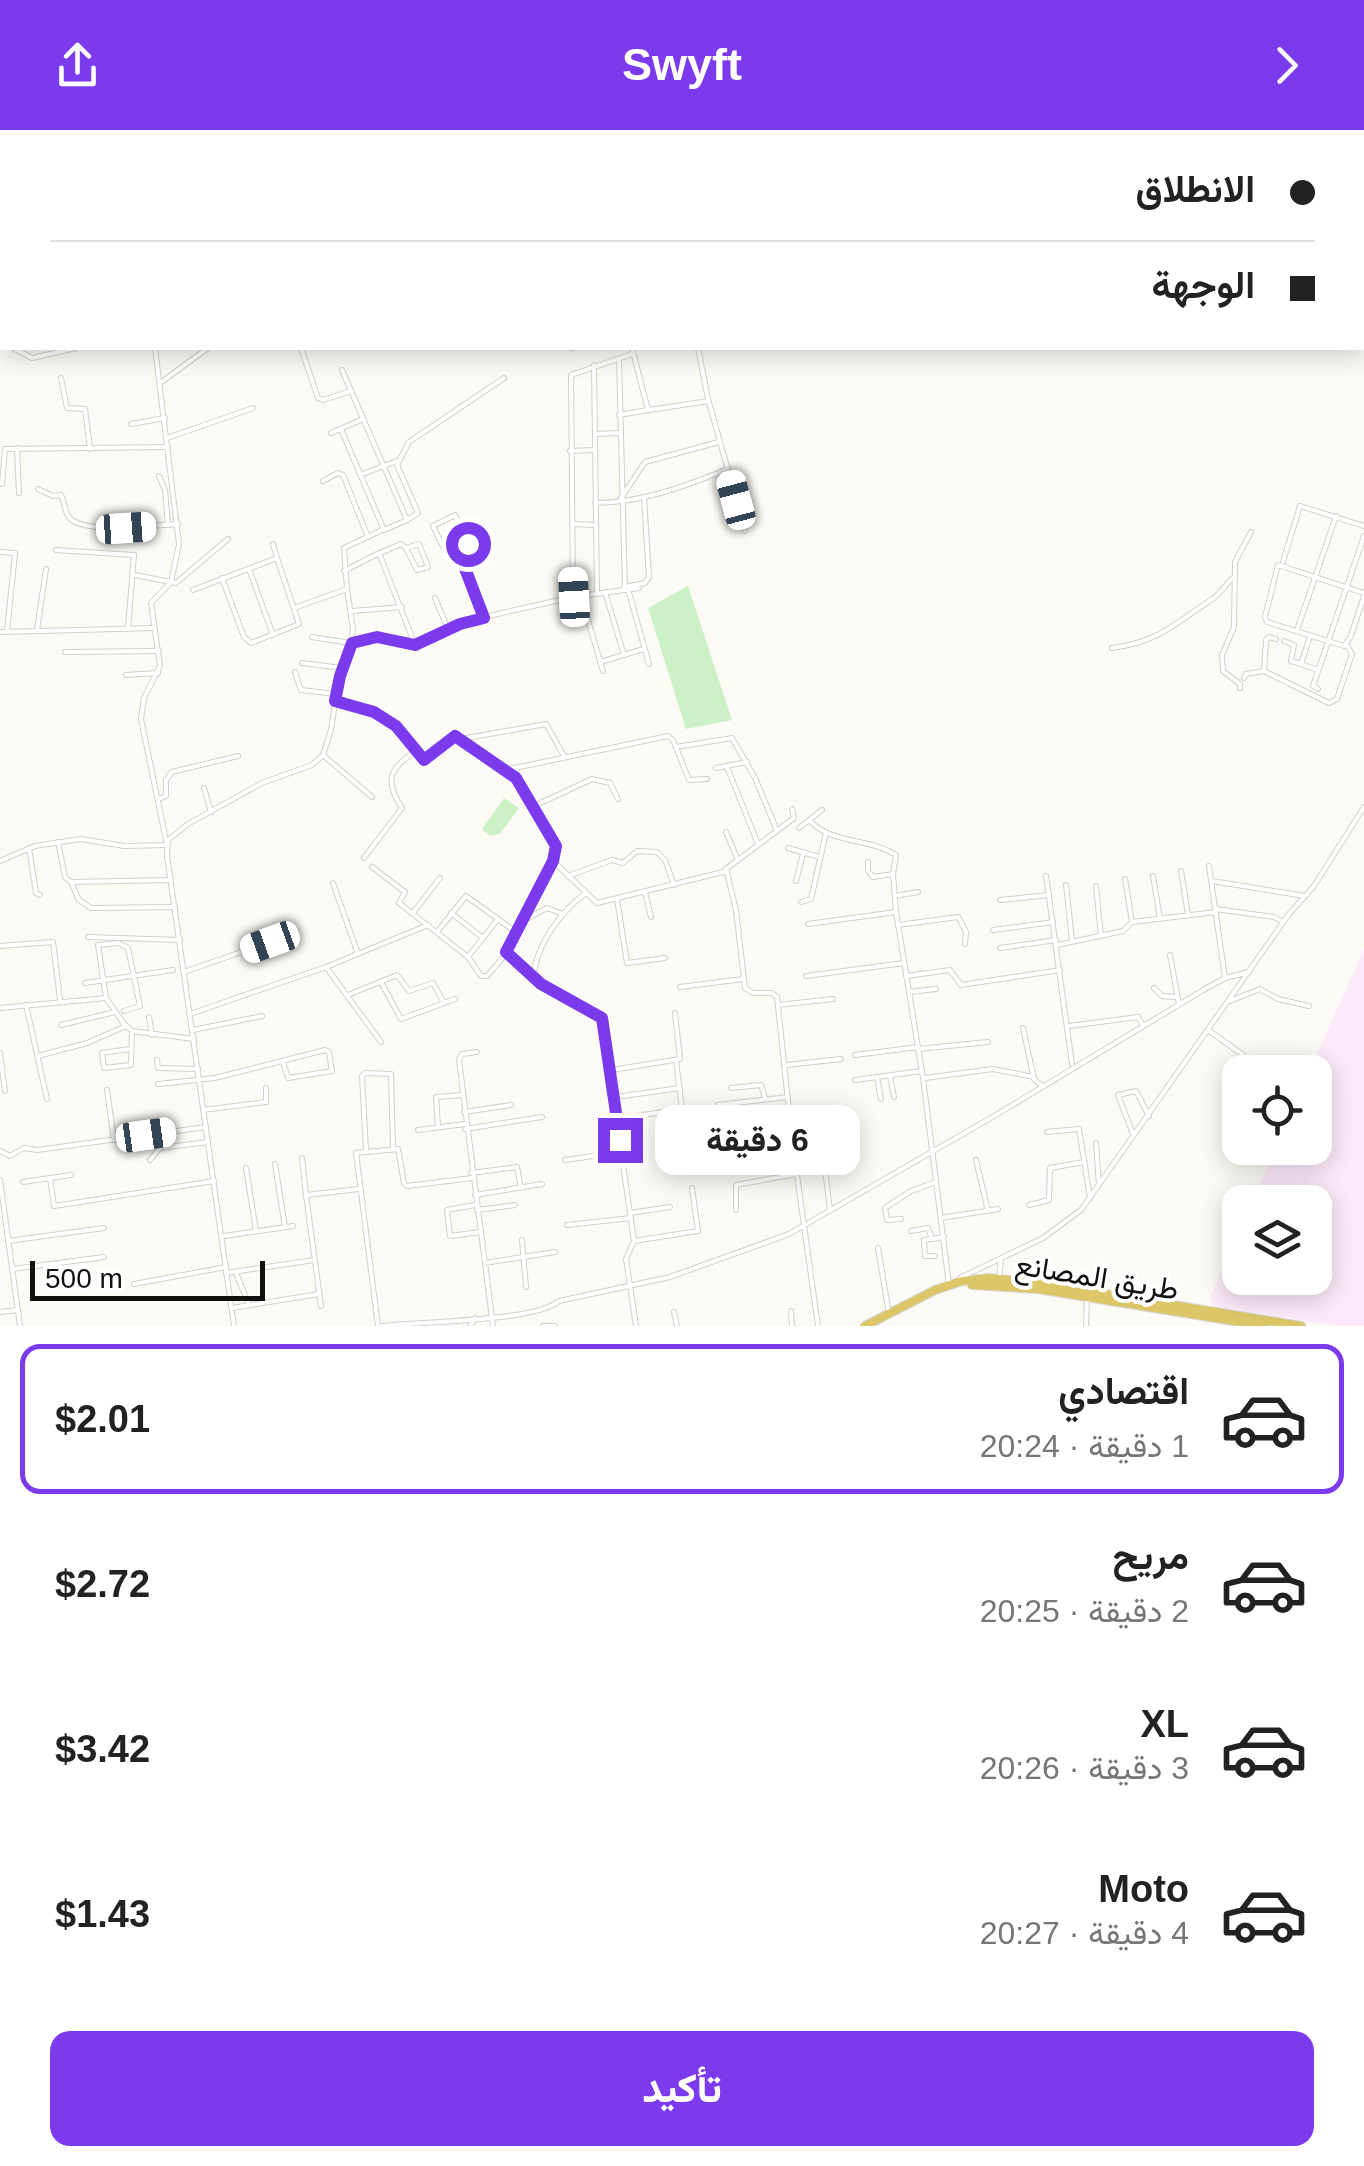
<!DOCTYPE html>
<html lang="ar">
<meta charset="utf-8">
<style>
:root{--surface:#fff;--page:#f2f2f2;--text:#222;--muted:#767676;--line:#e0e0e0;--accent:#7c3aed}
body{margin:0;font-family:Arial,Vazirmatn,sans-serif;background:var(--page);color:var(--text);direction:rtl;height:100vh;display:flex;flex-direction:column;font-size:38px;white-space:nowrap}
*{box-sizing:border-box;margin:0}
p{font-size:32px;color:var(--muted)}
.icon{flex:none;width:55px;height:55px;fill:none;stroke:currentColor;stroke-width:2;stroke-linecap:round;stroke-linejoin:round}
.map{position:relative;height:1196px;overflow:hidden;direction:ltr}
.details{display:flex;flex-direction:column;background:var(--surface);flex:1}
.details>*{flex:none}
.banner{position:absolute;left:0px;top:0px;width:1365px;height:220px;box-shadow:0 5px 25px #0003;direction:rtl;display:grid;align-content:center;height:220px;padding:0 50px;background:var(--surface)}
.tools{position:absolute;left:1222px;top:925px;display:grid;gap:20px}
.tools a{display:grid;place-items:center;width:110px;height:110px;border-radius:20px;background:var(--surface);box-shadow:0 5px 25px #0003;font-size:50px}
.scale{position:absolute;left:30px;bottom:25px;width:235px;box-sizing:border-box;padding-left:10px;border:5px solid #12110f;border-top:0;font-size:28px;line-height:35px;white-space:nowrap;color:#12110f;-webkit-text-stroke:8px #fff;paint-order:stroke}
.end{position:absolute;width:45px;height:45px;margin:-22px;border:12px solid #7c3aed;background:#fff;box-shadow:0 0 0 5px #fff}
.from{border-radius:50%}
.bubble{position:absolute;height:70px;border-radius:20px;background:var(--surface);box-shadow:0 5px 25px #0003;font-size:32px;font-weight:800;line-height:70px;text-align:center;direction:rtl}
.car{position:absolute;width:30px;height:60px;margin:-30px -15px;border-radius:12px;box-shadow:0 0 8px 2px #0007;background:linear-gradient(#fff 24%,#345 0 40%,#fff 0 76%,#345 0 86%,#fff 0)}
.banner b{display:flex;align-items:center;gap:35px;height:95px;font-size:38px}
.banner b+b{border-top:2px solid var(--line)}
.banner i{width:25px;height:25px;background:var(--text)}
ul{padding:18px 0 0;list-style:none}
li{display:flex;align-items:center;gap:30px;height:150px;margin:0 20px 15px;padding:0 30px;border:5px solid transparent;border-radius:20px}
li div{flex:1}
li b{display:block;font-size:38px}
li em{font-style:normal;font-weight:800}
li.selected{border-color:var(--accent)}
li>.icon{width:90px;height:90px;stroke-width:1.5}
.primary-button{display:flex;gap:20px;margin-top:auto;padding:20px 50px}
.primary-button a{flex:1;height:115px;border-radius:20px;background:var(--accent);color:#fff;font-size:40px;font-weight:800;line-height:115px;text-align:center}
header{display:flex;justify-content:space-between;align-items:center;height:130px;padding:0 50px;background:var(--accent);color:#fff;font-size:45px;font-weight:800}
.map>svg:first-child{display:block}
.industrial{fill:#fce9f9}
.green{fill:#ccf0c6}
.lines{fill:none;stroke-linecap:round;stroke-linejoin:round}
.street-casing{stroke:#d1cfca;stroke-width:6}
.primary-casing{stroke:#d4d4d4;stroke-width:10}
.street{stroke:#fff;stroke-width:4}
.primary{stroke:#ddc667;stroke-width:8}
.route{stroke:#7c3aed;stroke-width:12}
.labels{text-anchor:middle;stroke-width:8;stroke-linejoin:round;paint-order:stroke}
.street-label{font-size:30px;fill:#12110f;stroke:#fff}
</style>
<header><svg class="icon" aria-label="forward" viewBox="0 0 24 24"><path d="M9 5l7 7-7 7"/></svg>Swyft<svg class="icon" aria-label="share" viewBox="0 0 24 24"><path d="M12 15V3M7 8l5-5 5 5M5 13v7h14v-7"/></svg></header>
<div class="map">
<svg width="1364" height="1196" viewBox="0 0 1364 1196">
<rect width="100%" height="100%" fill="#fcfaf4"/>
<!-- industrial -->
<path class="industrial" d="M1364,819V1196H1337L1214,1176L1210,1168L1240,1099V1148H1315V1072H1252L1276,1018H1315V942H1309Z"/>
<!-- green -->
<g class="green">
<path d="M688,456L732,590L686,599L648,478Z"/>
<path d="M504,668L519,678L500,704L490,706L482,699Z"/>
</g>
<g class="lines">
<!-- street casing -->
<g class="street-casing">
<g id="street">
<path d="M304,0L310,2"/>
<path d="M415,0L418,2"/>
<path d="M660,0V2"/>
<path d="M158,2L159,0"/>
<path d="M342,2L343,0"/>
<path d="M533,2V0"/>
<path d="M0,78L2,79"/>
<path d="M0,124L2,121"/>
<path d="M0,208L2,210"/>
<path d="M0,217L2,215"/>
<path d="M13,218L32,228L76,218"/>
<path d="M301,218L318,268L323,270L351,261"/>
<path d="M571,218H573"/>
<path d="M698,218L708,269L745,401"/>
<path d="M619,229L625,459"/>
<path d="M594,235L597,463"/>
<path d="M61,248L67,278L85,279L90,319"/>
<path d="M160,253L208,218"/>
<path d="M649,280L709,271"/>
<path d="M619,285L648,280L632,218"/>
<path d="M131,294L165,288"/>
<path d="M341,299L384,400L407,390L342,240"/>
<path d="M331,303L363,289"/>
<path d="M595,304L620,303"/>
<path d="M167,308L253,278"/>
<path d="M17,318L19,363"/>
<path d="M570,321L595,320"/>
<path d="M360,345L397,331"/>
<path d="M159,346L165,360L168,395"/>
<path d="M323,351L338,343L343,345L368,407"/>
<path d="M2,354L5,319L168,317"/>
<path d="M38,359L53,366L61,365C65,372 64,381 69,387C81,405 157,395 178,394"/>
<path d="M621,368L645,332L719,312"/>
<path d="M595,373C641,373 686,356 728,339"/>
<path d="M455,385L469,412L446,423L433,396Z"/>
<path d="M407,390L418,383L397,335L409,312L504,248"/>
<path d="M572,394L595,395"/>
<path d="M56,420L134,425L128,498"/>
<path d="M458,420L483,485"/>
<path d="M0,422L15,423L7,501"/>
<path d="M380,423L401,414L406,418L419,414L428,437L417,440L406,418"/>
<path d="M1283,432L1300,376L1364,396"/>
<path d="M249,439L273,505"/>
<path d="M344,441L379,423L415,515"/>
<path d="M135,445L176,453L228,409"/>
<path d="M222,448L244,507L251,513L299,494L277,428"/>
<path d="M624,457L645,453L649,447L644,367"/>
<path d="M628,459L649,534"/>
<path d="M193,460L277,428L273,414"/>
<path d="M605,462L624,525"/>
<path d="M1364,463L1278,435L1265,487L1267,492L1344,516L1351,506L1364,466"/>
<path d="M581,466L603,541"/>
<path d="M573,467L571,245L632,224"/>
<path d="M435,468L448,499"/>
<path d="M294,478L347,459L344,418L382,400"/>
<path d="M352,481L402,477"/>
<path d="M37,500L46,439"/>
<path d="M1297,500L1336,386"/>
<path d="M0,502L154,498"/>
<path d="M1310,506L1301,534L1318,540"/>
<path d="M312,507L351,513L353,499L347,459"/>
<path d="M1276,509L1269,507L1266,510L1264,541L1329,573L1337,569L1352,524L1346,514"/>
<path d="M1284,511L1294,515L1291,531L1301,534"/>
<path d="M1112,518C1159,512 1174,494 1211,470C1220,465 1225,454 1234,447"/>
<path d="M65,522L159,521"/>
<path d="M600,532L644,519"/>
<path d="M302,533L342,538"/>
<path d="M295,542L301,560L335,564"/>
<path d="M126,545L158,543"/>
<path d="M1244,548L1246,544L1264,541"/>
<path d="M1240,558V554L1223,541L1222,525L1234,497L1235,432L1251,402"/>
<path d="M1318,559L1313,556L1364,406"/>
<path d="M335,571C383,583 394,590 422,629L431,628L455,606L516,648L554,711L553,731L597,773L727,741"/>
<path d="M461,609L546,594L564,626"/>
<path d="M676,617L732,608L755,648L777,701"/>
<path d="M323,625L372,667"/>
<path d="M727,637L758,714"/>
<path d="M716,638L747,632"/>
<path d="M505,640L668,606L673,610L689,650L707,649"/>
<path d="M204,658L211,682"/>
<path d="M158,669L166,666V650L172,642L238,626"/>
<path d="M534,676L592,649L610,653L618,669"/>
<path d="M792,679L794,688L726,739L736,780L745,858L753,863H772L777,867L792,1009L818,1196"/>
<path d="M810,691C831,714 871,708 896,725L893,744L896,782L923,948L949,1155"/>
<path d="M799,698L822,680"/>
<path d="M726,702L737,728"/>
<path d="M58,712L65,747L71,752L171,750"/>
<path d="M29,718L36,763L40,765"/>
<path d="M788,718L819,727"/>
<path d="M364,728L402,678C384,651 389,638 416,621"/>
<path d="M0,731L35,716L81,709L124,716L167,715L141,589L144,568L160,536L151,473L171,452L179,414L155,218"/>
<path d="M553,731L506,822L541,854L602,888L634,1111L626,1129L636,1196"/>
<path d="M868,732V741L873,747L893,744"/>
<path d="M1209,736L1225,848"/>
<path d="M372,737L405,762L399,773L468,827L481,846H487L507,823"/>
<path d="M1181,741L1188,785"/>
<path d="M568,746L612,730L623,733L637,721L657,722L665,730L674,755"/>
<path d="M1046,746L1072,934"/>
<path d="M1153,746L1160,789"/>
<path d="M1125,749L1132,792"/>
<path d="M796,751L803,724"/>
<path d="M1212,751L1305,766"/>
<path d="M71,752L79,770L91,778L175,777"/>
<path d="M333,753L358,824"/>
<path d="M1066,755L1072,810"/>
<path d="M1096,756L1101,806"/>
<path d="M645,762L651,787"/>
<path d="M895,766L918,762"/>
<path d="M617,769L627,833L665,828"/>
<path d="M1000,770L1049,765"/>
<path d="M801,772L811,769L826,703"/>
<path d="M1216,779L1274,787L1283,792"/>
<path d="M451,783L483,808"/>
<path d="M412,784L440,748"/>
<path d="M526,789L547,778L563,784"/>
<path d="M808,794L896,782"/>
<path d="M898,795L958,787L966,802L965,814"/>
<path d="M993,800L1053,792"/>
<path d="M437,802L466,766L516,802"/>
<path d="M88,807L180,810"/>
<path d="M1057,815L1123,801L1132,792L1216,782"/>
<path d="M0,816L53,812L60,870"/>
<path d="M1000,818L1056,810"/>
<path d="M1170,825L1179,874"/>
<path d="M468,827L498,789"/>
<path d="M326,837L381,912"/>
<path d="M184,842L270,812"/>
<path d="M534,845C536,815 562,780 586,763"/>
<path d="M806,846L904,833"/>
<path d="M906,846L950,840L961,855L1060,840"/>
<path d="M381,852L401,889L455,869"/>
<path d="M85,853L173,840"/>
<path d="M680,857L743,849"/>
<path d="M1154,858L1162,866L1175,867"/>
<path d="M909,862L936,859"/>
<path d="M348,865L397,845L409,861L433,853L444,873"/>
<path d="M106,868L98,815L119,813L128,818L140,876L124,881"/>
<path d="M1230,871L1260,859L1278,869L1309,876"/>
<path d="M26,875L47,969"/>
<path d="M778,875L833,869"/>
<path d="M0,878L106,868L124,894L132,901L194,909"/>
<path d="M190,884L326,837L428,795"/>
<path d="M149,887L152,905"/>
<path d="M61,895L115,882"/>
<path d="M1069,896L1138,887L1143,895"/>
<path d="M1023,898L1034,949L1042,956"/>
<path d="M193,900L262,886"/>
<path d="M1208,900L1243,925"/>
<path d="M130,919L102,923L104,938L131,935L132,901"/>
<path d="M918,919L988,912"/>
<path d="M477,922L462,924L459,930L493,1196"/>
<path d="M0,923L5,961"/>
<path d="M855,925L918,917"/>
<path d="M38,926L87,913L126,896"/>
<path d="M157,930L158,938L198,939"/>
<path d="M787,935L841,929"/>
<path d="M612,940L680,929L675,883"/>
<path d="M890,946L894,967"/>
<path d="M877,947L881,969"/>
<path d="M925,948L993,939L1034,947"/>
<path d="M855,950L922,941"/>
<path d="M158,954L215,948L325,920L329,922L332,941L288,948L283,932"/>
<path d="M731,958L761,955L765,968"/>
<path d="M107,960L114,1010"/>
<path d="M616,967L680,958"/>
<path d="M718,975L788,967"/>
<path d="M203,980L266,972V958"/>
<path d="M464,982L511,975"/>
<path d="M755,983L761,1027"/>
<path d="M724,986L730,1040"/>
<path d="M709,988L789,979"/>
<path d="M617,989L682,979L676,931"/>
<path d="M438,997L436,967L462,965"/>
<path d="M465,999L542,987"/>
<path d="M418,1000L465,994"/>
<path d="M1047,1002L1079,999L1090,1068"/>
<path d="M1133,1004L1118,965L1136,961L1149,986"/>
<path d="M1096,1013L1099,1055"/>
<path d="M822,1015L830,1080"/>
<path d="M366,1020L362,946L365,943L391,944L393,1018"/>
<path d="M0,1021L10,1026L24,1018L37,1020L206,997"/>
<path d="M302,1028L306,1065L359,1059"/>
<path d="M150,1030L160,1018L208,1012"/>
<path d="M565,1030L622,1022"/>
<path d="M976,1030L988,1081"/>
<path d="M275,1034L285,1097"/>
<path d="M246,1038L256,1101"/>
<path d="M471,1043L517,1037L521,1058"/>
<path d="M50,1048L71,1045"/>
<path d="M0,1050L20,1196"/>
<path d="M23,1052L50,1048L54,1076L214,1051"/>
<path d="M306,1065L321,1176"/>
<path d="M475,1065L542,1054"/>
<path d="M475,1075L447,1080L450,1106L480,1102"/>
<path d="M1029,1075L1049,1070L1050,1038L1084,1032"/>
<path d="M477,1080L515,1075"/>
<path d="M736,1080V1055L797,1044"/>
<path d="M630,1083L670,1077"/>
<path d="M941,1088L998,1079"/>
<path d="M901,1089L887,1090L885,1078L911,1061L936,1052"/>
<path d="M567,1095L631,1088"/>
<path d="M911,1101L928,1098L932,1109L944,1107"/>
<path d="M224,1106L293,1096"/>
<path d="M932,1109L924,1110L925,1126H935"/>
<path d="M522,1110L526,1157"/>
<path d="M8,1111L104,1098"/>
<path d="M634,1111L698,1101L692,1058"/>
<path d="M878,1118L889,1184"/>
<path d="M485,1133L555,1122"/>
<path d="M12,1139L104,1127"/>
<path d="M226,1143L314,1130"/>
<path d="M236,1143L249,1175"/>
<path d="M960,1148L1043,1108L1081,1080L1289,784L1314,756L1364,677"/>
<path d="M999,1149L1001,1129"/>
<path d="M134,1154L226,1137"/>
<path d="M232,1178L319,1164"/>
<path d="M791,1181L792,1196"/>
<path d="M0,1182L18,1180"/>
<path d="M674,1182L677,1196"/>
<path d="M234,1196L167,726L168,710L188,694L262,653L312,635L323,625L331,600L339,546L351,513L377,507L415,515L471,490L573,467L639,458"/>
<path d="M378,1196L356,1023L398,1019L404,1053L407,1056L472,1048"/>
<path d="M382,1196C421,1191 535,1192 559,1171L670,1147L789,1104L996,985L1205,859L1225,848L1249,842"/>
<path d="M470,1196L475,1188"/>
<path d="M543,1196H555"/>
<path d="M1086,1196L1087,1167"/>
</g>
</g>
<!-- primary casing -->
<g class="primary-casing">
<g id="primary">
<path d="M972,1155L1038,1159L1264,1196"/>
<path d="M865,1196L935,1160L962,1151L989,1148L1040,1153L1301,1196"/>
</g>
</g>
<!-- street -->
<use href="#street" class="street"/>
<!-- primary -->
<use href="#primary" class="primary"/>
</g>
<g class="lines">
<!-- route -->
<path class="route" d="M468,414L458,420L484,488L460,494L415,515L377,507L352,513L340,546L335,571L374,582L396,596L424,630L455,606L516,648L556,716L553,731L506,822L541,854L602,888L620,1010"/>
</g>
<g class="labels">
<!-- street labels -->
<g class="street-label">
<text transform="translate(1097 1147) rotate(9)" y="10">طريق المصانع</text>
</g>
</g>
</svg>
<div class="tools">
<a><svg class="icon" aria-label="locate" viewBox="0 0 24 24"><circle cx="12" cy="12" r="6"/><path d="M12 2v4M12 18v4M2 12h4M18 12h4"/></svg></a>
<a><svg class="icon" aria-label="layers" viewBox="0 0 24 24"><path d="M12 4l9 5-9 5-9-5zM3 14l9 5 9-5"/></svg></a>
</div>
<div class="scale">500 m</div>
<i class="end from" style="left:468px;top:414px"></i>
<i class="end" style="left:620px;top:1010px"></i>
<div class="bubble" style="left:655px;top:975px;width:205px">6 دقيقة</div>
<i class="car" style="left:736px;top:370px;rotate:345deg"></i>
<i class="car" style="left:126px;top:398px;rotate:86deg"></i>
<i class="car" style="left:574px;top:467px;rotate:357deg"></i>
<i class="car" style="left:270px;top:812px;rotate:250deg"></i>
<i class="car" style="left:146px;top:1005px;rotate:82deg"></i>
<div class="banner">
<b><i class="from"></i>الانطلاق</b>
<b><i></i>الوجهة</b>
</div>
</div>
<section class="details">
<ul>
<li class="selected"><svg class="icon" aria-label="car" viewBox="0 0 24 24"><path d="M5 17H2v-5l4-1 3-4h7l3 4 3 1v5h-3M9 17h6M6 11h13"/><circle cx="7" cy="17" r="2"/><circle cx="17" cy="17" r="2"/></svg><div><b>اقتصادي</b><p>1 دقيقة · 20:24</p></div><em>$2.01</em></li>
<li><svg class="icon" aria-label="car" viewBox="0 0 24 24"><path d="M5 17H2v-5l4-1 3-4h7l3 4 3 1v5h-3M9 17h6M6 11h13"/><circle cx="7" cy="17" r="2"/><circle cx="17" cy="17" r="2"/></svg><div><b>مريح</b><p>2 دقيقة · 20:25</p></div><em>$2.72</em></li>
<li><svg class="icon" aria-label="car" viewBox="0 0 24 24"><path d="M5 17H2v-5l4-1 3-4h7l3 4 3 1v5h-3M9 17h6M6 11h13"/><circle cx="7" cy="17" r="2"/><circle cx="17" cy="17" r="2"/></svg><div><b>XL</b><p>3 دقيقة · 20:26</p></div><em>$3.42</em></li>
<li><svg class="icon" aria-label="car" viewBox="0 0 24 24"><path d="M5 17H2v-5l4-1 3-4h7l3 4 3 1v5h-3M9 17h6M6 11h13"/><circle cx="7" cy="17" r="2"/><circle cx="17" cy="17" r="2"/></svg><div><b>Moto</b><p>4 دقيقة · 20:27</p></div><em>$1.43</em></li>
</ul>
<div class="primary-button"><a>تأكيد</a></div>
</section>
